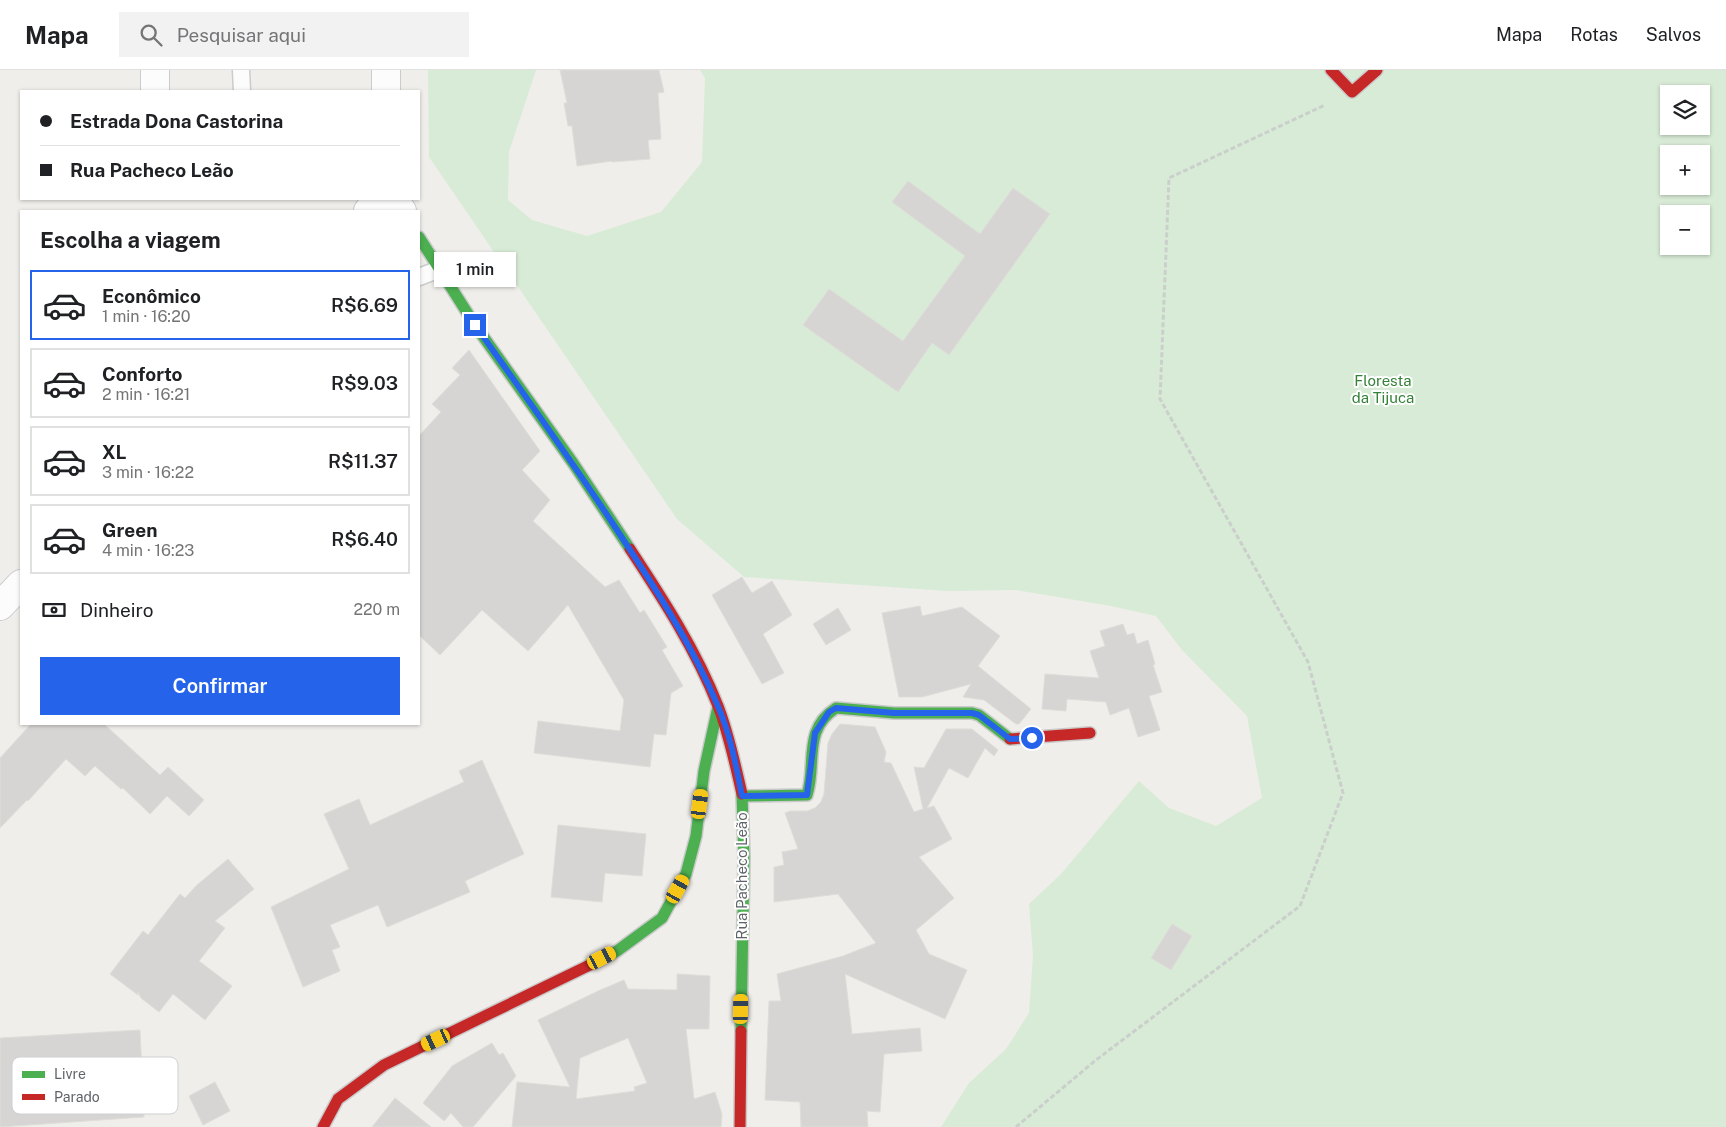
<!DOCTYPE html>
<html lang="pt">
<meta charset="utf-8">
<style>
:root{--surface:#fff;--page:#f2f2f2;--text:#202124;--muted:#757577;--line:#e0e0e0;--accent:#2563eb}
body{margin:0;font-family:"Public Sans",sans-serif;background:var(--page);color:var(--text);height:100vh;display:flex;flex-direction:column;font-size:19px;white-space:nowrap}
*{box-sizing:border-box;margin:0}
p{font-size:16px;color:var(--muted)}
.icon{flex:none;width:28px;height:28px;fill:none;stroke:currentColor;stroke-width:2;stroke-linecap:round;stroke-linejoin:round}
.map{position:relative;flex:1;overflow:hidden}
.side{position:absolute;left:20px;top:140px;width:400px;height:515px;display:flex;flex-direction:column;background:var(--surface);border-radius:0px;box-shadow:0 1px 4px #0004}
.side>*{flex:none}
.banner{position:absolute;left:20px;top:20px;width:400px;height:110px;border-radius:0px;box-shadow:0 1px 4px #0004;display:grid;align-content:center;height:110px;padding:0 20px;background:var(--surface)}
.buttons{position:absolute;left:1660px;top:15px;display:grid;gap:10px}
.buttons a{display:grid;place-items:center;width:50px;height:50px;border-radius:0px;background:var(--surface);box-shadow:0 1px 4px #0004;font-size:25px}
.end{position:absolute;width:22px;height:22px;margin:-11px;border:6px solid #2563eb;background:#fff;box-shadow:0 0 0 2px #fff}
.from{border-radius:50%}
.bubble{position:absolute;height:35px;border-radius:0px;background:var(--surface);box-shadow:0 1px 4px #0004;font-size:16px;font-weight:600;line-height:35px;text-align:center}
.car{position:absolute;width:15px;height:30px;margin:-15px -8px;border-radius:6px;box-shadow:0 0 4px 1px #0007;background:linear-gradient(#f5c518 24%,#345 0 40%,#f5c518 0 76%,#345 0 86%,#f5c518 0)}
.banner b{display:flex;align-items:center;gap:18px;height:48px;font-size:19px}
.banner b+b{border-top:1px solid var(--line)}
.banner i{width:12px;height:12px;background:var(--text)}
ul{padding:0;list-style:none}
li{display:flex;align-items:center;gap:15px;height:70px;margin:0 10px 8px;padding:0 10px;border:2px solid var(--line);border-radius:0px}
li div{flex:1}
li b{display:block;font-size:19px}
li em{font-style:normal;font-weight:600}
li.selected{border-color:var(--accent)}
li>.icon{width:45px;height:45px;stroke-width:1.5}
h2{padding:0 20px;font-size:22px;line-height:60px}
.pay{display:flex;align-items:center;gap:12px;height:55px;padding:0 20px;font-size:19px}
.pay p{margin-inline-start:auto}
.action{display:flex;gap:10px;margin-top:auto;padding:10px 20px}
.action a{flex:1;height:58px;border-radius:0px;background:var(--accent);color:#fff;font-size:20px;font-weight:600;line-height:58px;text-align:center}
header{display:flex;align-items:center;gap:30px;box-sizing:border-box;height:70px;padding:0 25px;background:var(--surface);border-bottom:1px solid var(--line)}
header strong{font-size:24px}
nav{display:flex;gap:28px;margin-inline-start:auto;font-size:18px}
.search{width:350px;height:45px;background:var(--page);display:flex;align-items:center;gap:12px;box-sizing:border-box;padding:0 18px;border-radius:0px;color:var(--muted);font-size:19px}
.map>svg:first-child{display:block}
.green{fill:#d8ebd6;fill-rule:evenodd}
.building{fill:#d6d5d3;stroke:#deddd9;fill-rule:evenodd}
.lines{fill:none;stroke-linecap:round;stroke-linejoin:round}
.lane-casing{stroke:#cbcccc;stroke-width:19}
.street-casing{stroke:#cbcccc;stroke-width:30}
.fast-casing{stroke:#cacacb;stroke-width:14}
.jam-casing{stroke:#cacacb;stroke-width:14}
.path{stroke:#cacfcc;stroke-width:3;stroke-dasharray:5 2.5;stroke-linecap:butt}
.lane{stroke:#fdfcfc;stroke-width:16}
.street{stroke:#fdfcfc;stroke-width:28}
.fast{stroke:#4caf50;stroke-width:11}
.jam{stroke:#c62828;stroke-width:11}
.route{stroke:#2563eb;stroke-width:6}
.labels{text-anchor:middle;stroke-width:4;stroke-linejoin:round;paint-order:stroke}
.park-label{font-size:15px;fill:#348238;stroke:#fff}
.street-label{font-size:15px;fill:#5f6368;stroke:#fff}
.key{fill:#fff;stroke:#cfd0d2;stroke-width:1}
.key-label{font-size:14px;fill:#5f6368}
</style>
<header>
<strong>Mapa</strong>
<div class="search"><svg class="icon" aria-label="search" viewBox="0 0 24 24"><circle cx="10" cy="10" r="6"/><path d="M15 15l6 6"/></svg>Pesquisar aqui</div>
<nav><a>Mapa</a><a>Rotas</a><a>Salvos</a></nav>
</header>
<div class="map">
<svg width="1726" height="1057" viewBox="0 0 1726 1057">
<rect width="100%" height="100%" fill="#efeeea"/>
<!-- green -->
<path class="green" d="M428,0H536L509,82L508,130L532,150L587,166L661,142L702,92L705,8L700,0H1726V1057H941L969,1013L1006,979L1029,943L1033,886L1029,834L1061,804L1139,711L1169,738L1216,756L1262,728L1247,646L1182,580L1156,546L1111,536L1016,520L948,521L744,507L677,449L429,87ZM1669,24H1701V56H1669ZM1669,84H1701V116H1669ZM1669,144H1701V176H1669Z"/>
<!-- building -->
<g class="building">
<path d="M560,0H659L664,22L658,23L661,69L648,70L650,89L612,92V91L577,96L572,56H568L564,33H567Z"/>
<path d="M908,111L980,164L1013,118L1050,144L949,285L932,273L898,322L803,255L829,219L903,271L965,186L892,132Z"/>
<path d="M469,280L540,381L522,400L550,430L533,451L605,517L619,510L640,543L644,540L667,577L662,580L683,616L671,623L666,665L654,664L650,697L534,683L538,651L620,661L624,630L568,535L528,581L482,540L440,585L419,565V366L441,342L432,334L460,305L452,298Z"/>
<path d="M742,507L752,523L772,511L792,545L763,564L784,603L762,614L712,525Z"/>
<path d="M920,536L922,546L962,537L1000,566L978,596L1031,639L1019,654H1016L984,630L963,627L971,614L922,627H899L882,543Z"/>
<path d="M838,538L851,560L826,575L813,554Z"/>
<path d="M1123,554L1127,565L1134,563L1137,574L1148,570L1155,594L1153,595L1162,622L1149,626L1160,660L1138,667L1129,638L1110,645L1106,632L1067,629L1066,641L1042,639L1045,604L1099,608L1090,581L1105,576L1100,561Z"/>
<path d="M31,654H104L160,705L168,697L204,730L189,746L167,726L150,744L123,718L121,719L95,696L85,706L66,689L28,731L27,730L0,758V688Z"/>
<path d="M840,654L875,657L886,682L884,692L891,693L914,742L923,739L914,697L924,698L946,659H972L998,680L994,686L985,678L968,708L949,698L927,738L934,736L952,769L919,787L954,828L916,860L929,884L967,900L945,949L845,904L852,964L920,958L922,981L884,984L880,1042L867,1041L868,1057H801L800,1032L765,1030L769,931H781L777,904L843,886L876,873L838,824L774,832V797L784,795L782,782L798,779L785,743L790,741H807L815,738L821,732L824,724L828,673L832,664Z"/>
<path d="M482,690L524,784L465,811L470,822L387,857L378,835L330,855L340,877L332,880L340,901L303,917L271,837L349,799L324,744L359,729L370,755L464,712L459,701Z"/>
<path d="M558,755L646,764L642,806L605,803L602,832L551,827Z"/>
<path d="M228,789L254,819L215,851L225,858L199,891L232,916L205,950L173,924L159,942L141,928L138,922V925L110,904L143,861L148,865L180,824L185,828L197,815Z"/>
<path d="M1172,854L1192,866L1171,900L1151,888Z"/>
<path d="M677,904L710,906L709,959H686L694,1029L715,1022L722,1044L721,1057H512L517,1012L570,1017L538,950L598,921L624,910L628,919L677,920ZM628,968L647,1013L634,1017L635,1021L576,1029L580,988Z"/>
<path d="M140,960L144,1047L0,1057V968Z"/>
<path d="M492,973L499,985L503,983L516,1006L473,1057H463L451,1043L444,1051L423,1033L452,996Z"/>
<path d="M215,1012L230,1041L203,1055L189,1026Z"/>
<path d="M395,1028L431,1057H372Z"/>
</g>
<g class="lines">
<!-- lane casing -->
<g class="lane-casing">
<g id="lane">
<path d="M241,0L242,21"/>
<path d="M419,207L440,199"/>
</g>
</g>
<!-- street casing -->
<g class="street-casing">
<g id="street">
<path d="M155,0V21"/>
<path d="M386,0V21"/>
<path d="M394,129L402,141"/>
<path d="M368,141L379,129"/>
<path d="M0,536L21,514"/>
</g>
</g>
<!-- fast casing -->
<g class="fast-casing">
<g id="fast">
<path d="M419,167L475,255L573,393L630,479"/>
<path d="M742,726L807,725C817,694 802,660 836,638L894,643H972L979,645L1010,669"/>
<path d="M598,891L617,881L662,848L686,804L696,766L704,701L718,637"/>
<path d="M741,961L744,788L742,724"/>
</g>
</g>
<!-- jam casing -->
<g class="jam-casing">
<g id="jam">
<path d="M1331,0L1352,22L1377,0"/>
<path d="M630,479C663,529 696,580 718,636C729,664 735,694 742,724"/>
<path d="M1010,669L1090,663"/>
<path d="M323,1057L338,1029L384,995L598,891"/>
<path d="M740,1057L741,961"/>
</g>
</g>
<!-- path -->
<path class="path" d="M1016,1057L1096,990L1300,836L1343,723L1308,592L1160,329L1169,108L1325,35"/>
<!-- lane -->
<use href="#lane" class="lane"/>
<!-- street -->
<use href="#street" class="street"/>
<!-- fast -->
<use href="#fast" class="fast"/>
<!-- jam -->
<use href="#jam" class="jam"/>
</g>
<g class="lines">
<!-- route -->
<path class="route" d="M475,255C523,323 572,391 617,460C654,516 691,573 717,634C730,663 736,695 742,726L807,725L815,663L829,642L836,638L894,643H972L979,645L1010,669L1032,668"/>
</g>
<g class="labels">
<!-- park labels -->
<g class="park-label">
<text x="1383" y="316">Floresta<tspan x="1383" dy="17">da Tijuca</tspan></text>
</g>
<!-- street labels -->
<g class="street-label">
<text transform="translate(742 806) rotate(-90)" y="5">Rua Pacheco Leão</text>
</g>
</g>
<!-- legend -->
<rect x="12" y="987" width="166" height="57" rx="8" class="key"/>
<rect x="22" y="1001" width="23" height="7" fill="#4caf50"/>
<rect x="22" y="1024" width="23" height="6" fill="#c62828"/>
<g class="key-label">
<text x="54" y="1009">Livre</text>
<text x="54" y="1032">Parado</text>
</g>
</svg>
<div class="buttons">
<a><svg class="icon" aria-label="layers" viewBox="0 0 24 24"><path d="M12 4l9 5-9 5-9-5zM3 14l9 5 9-5"/></svg></a>
<a>+</a>
<a>−</a>
</div>
<i class="end from" style="left:1032px;top:668px"></i>
<i class="end" style="left:475px;top:255px"></i>
<div class="bubble" style="left:434px;top:182px;width:82px">1 min</div>
<i class="car" style="left:700px;top:734px;rotate:7deg"></i>
<i class="car" style="left:678px;top:819px;rotate:29deg"></i>
<i class="car" style="left:602px;top:888px;rotate:63deg"></i>
<i class="car" style="left:741px;top:939px;rotate:1deg"></i>
<i class="car" style="left:436px;top:970px;rotate:245deg"></i>
<div class="banner">
<b><i class="from"></i>Estrada Dona Castorina</b>
<b><i></i>Rua Pacheco Leão</b>
</div>
<section class="side">
<h2>Escolha a viagem</h2>
<ul>
<li class="selected"><svg class="icon" aria-label="car" viewBox="0 0 24 24"><path d="M5 17H2v-5l4-1 3-4h7l3 4 3 1v5h-3M9 17h6M6 11h13"/><circle cx="7" cy="17" r="2"/><circle cx="17" cy="17" r="2"/></svg><div><b>Econômico</b><p>1 min · 16:20</p></div><em>R$6.69</em></li>
<li><svg class="icon" aria-label="car" viewBox="0 0 24 24"><path d="M5 17H2v-5l4-1 3-4h7l3 4 3 1v5h-3M9 17h6M6 11h13"/><circle cx="7" cy="17" r="2"/><circle cx="17" cy="17" r="2"/></svg><div><b>Conforto</b><p>2 min · 16:21</p></div><em>R$9.03</em></li>
<li><svg class="icon" aria-label="car" viewBox="0 0 24 24"><path d="M5 17H2v-5l4-1 3-4h7l3 4 3 1v5h-3M9 17h6M6 11h13"/><circle cx="7" cy="17" r="2"/><circle cx="17" cy="17" r="2"/></svg><div><b>XL</b><p>3 min · 16:22</p></div><em>R$11.37</em></li>
<li><svg class="icon" aria-label="car" viewBox="0 0 24 24"><path d="M5 17H2v-5l4-1 3-4h7l3 4 3 1v5h-3M9 17h6M6 11h13"/><circle cx="7" cy="17" r="2"/><circle cx="17" cy="17" r="2"/></svg><div><b>Green</b><p>4 min · 16:23</p></div><em>R$6.40</em></li>
</ul>
<div class="pay"><svg class="icon" aria-label="cash" viewBox="0 0 24 24"><path d="M3 7h18v10H3z"/><circle cx="12" cy="12" r="2"/></svg>Dinheiro<p>220 m</p></div>
<div class="action"><a>Confirmar</a></div>
</section>
</div>
